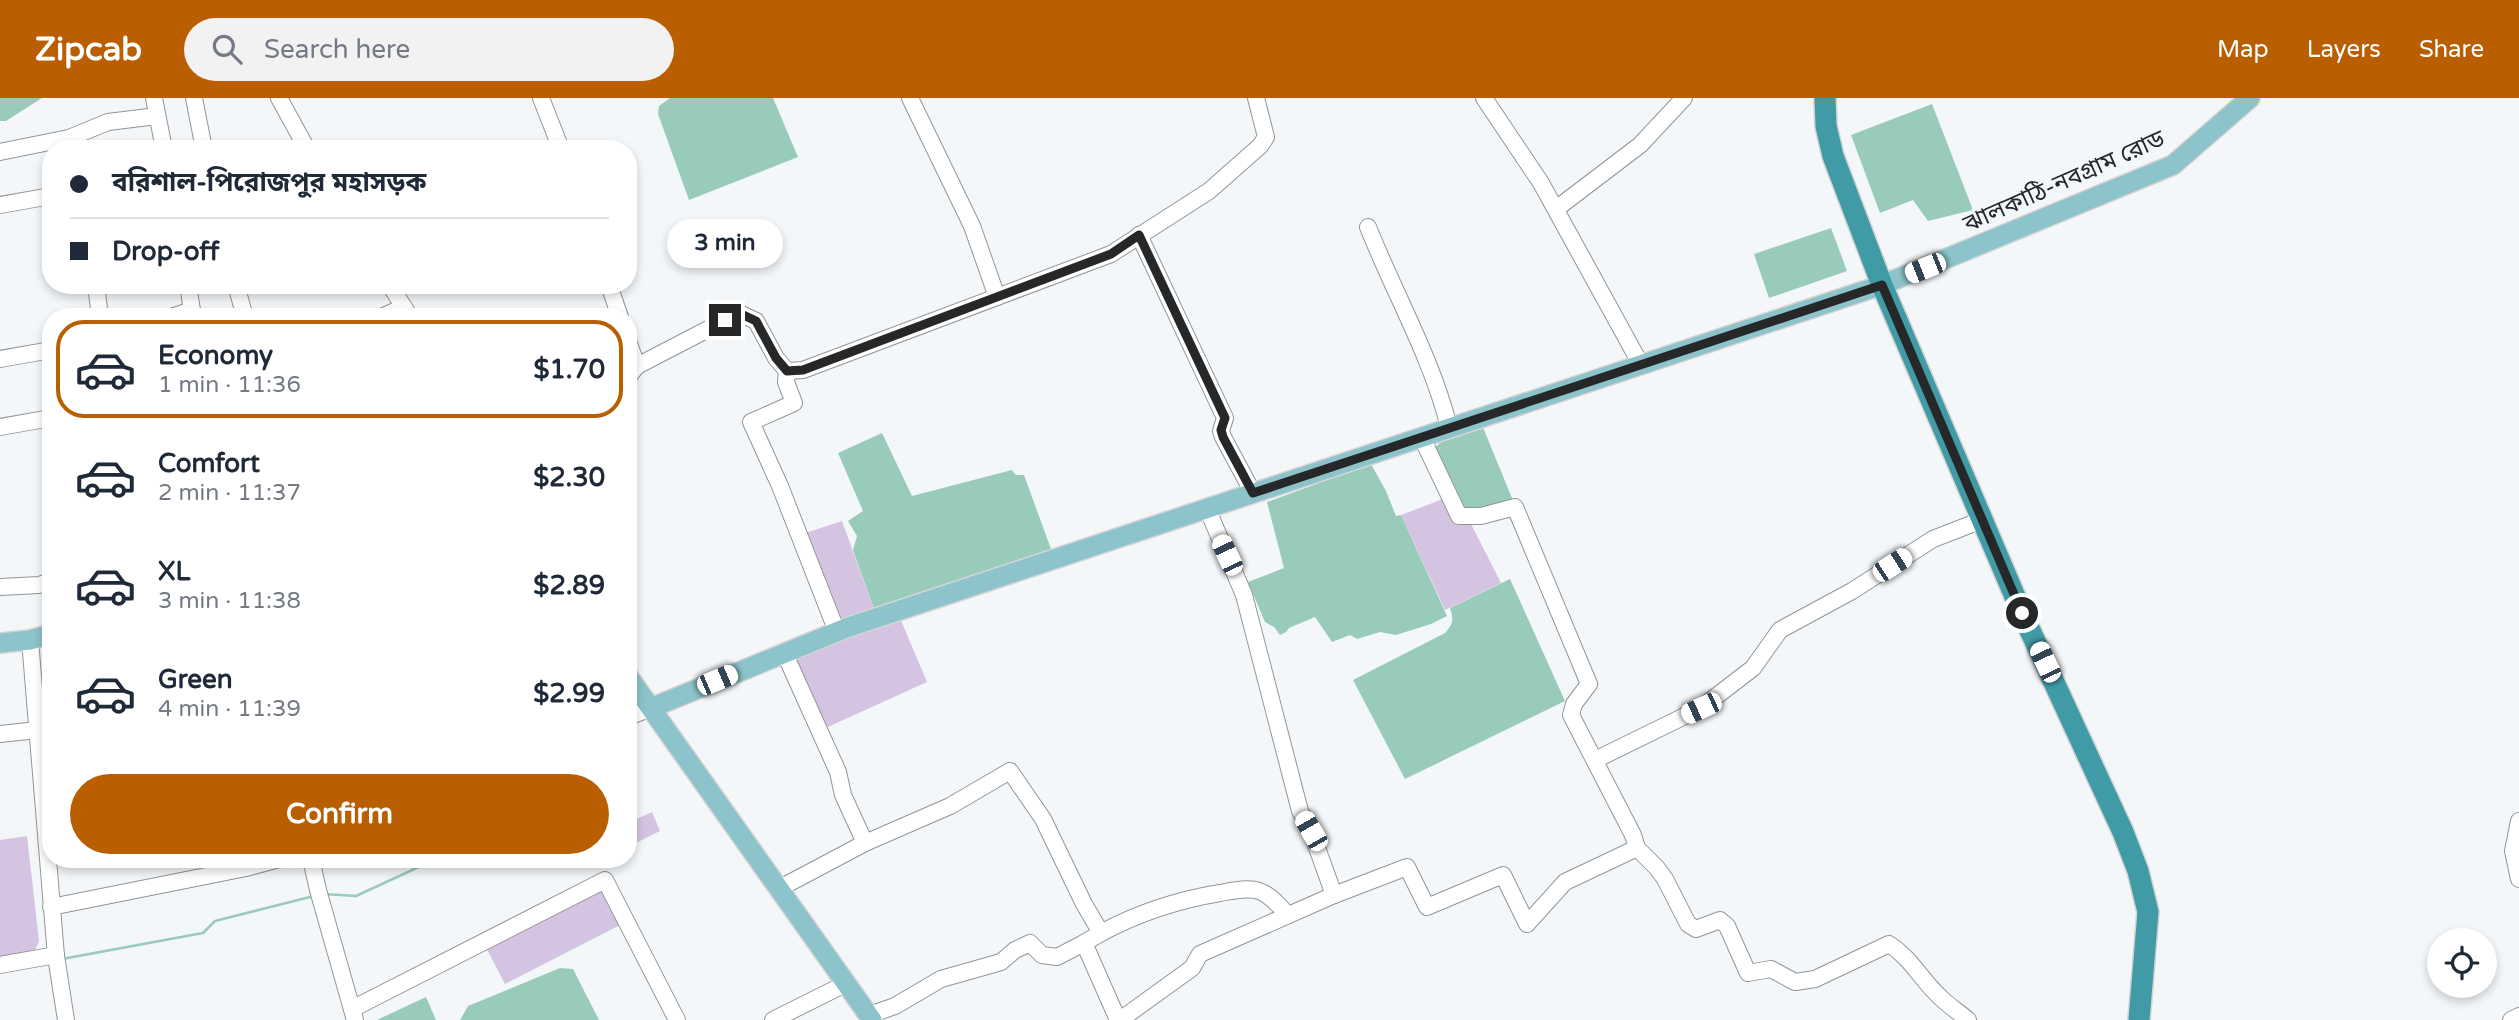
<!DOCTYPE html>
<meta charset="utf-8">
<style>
:root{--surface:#fff;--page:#f2f2f3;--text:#1f2937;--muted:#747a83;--line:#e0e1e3;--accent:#b95e01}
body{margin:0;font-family:"Varela Round","Noto Sans Bengali",sans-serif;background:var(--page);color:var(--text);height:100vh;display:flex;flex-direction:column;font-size:26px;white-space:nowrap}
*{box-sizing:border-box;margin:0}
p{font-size:23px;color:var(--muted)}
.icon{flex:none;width:38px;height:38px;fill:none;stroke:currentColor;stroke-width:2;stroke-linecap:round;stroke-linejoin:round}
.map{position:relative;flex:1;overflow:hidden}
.panel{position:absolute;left:42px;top:210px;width:595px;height:560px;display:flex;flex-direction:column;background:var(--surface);border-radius:28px;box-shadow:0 4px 10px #0003}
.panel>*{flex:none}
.banner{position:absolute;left:42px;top:42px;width:595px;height:154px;border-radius:28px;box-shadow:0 4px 10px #0003;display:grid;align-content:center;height:154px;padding:0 28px;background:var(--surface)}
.tools{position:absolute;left:2427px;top:830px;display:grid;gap:14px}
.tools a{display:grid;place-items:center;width:70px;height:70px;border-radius:50%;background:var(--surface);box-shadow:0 4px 10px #0003;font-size:35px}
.end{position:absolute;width:32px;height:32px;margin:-16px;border:9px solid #262728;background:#fff;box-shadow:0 0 0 4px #fff}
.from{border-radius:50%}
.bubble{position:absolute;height:49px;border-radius:24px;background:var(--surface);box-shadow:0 4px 10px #0003;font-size:23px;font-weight:700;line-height:49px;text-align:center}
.car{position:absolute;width:21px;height:42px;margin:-21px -10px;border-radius:9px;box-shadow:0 0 5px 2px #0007;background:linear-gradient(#fff 24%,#345 0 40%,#fff 0 76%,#345 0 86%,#fff 0)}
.banner b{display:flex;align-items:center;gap:24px;height:66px;font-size:26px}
.banner b+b{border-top:2px solid var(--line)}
.banner i{width:18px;height:18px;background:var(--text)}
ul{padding:12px 0 0;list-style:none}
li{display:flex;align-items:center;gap:21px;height:98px;margin:0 14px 10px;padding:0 14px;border:4px solid transparent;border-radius:28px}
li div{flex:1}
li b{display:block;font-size:26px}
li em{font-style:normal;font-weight:700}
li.active{border-color:var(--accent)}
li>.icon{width:63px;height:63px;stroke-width:1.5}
.cta{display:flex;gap:14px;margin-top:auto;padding:14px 28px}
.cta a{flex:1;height:80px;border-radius:42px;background:var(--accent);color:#fff;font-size:28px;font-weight:700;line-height:80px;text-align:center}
header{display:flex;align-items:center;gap:42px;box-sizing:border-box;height:98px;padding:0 35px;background:var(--accent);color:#fff}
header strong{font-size:33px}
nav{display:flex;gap:38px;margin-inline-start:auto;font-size:24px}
.search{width:490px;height:63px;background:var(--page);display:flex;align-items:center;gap:18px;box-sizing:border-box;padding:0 24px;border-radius:38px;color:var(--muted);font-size:26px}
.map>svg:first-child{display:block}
.green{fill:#d4c4e2}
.water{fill:#99cbba}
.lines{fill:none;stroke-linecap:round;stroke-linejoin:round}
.stream{stroke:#99cbba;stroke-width:2.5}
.minor-casing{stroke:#929597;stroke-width:18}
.major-casing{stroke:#d4d4d4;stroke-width:22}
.highway-casing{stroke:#d4d4d4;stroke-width:24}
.minor{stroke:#fff;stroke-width:16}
.major{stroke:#8dc3ca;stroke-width:19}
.highway{stroke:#419ba6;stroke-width:21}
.route{stroke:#262728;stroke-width:9}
.labels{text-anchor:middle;stroke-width:7;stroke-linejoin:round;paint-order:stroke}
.street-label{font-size:24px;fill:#262728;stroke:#f4f7fa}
</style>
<header>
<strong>Zipcab</strong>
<div class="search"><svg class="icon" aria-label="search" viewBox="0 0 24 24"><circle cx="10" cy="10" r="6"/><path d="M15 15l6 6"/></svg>Search here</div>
<nav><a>Map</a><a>Layers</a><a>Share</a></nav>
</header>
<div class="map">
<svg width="2519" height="922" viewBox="0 0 2519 922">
<rect width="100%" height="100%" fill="#f4f7fa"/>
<!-- green -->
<g class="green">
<path d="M1448,399L1468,420L1501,485L1445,512L1401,417Z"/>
<path d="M842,423L877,520L897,513L927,584L819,633L784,554L837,535L799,437Z"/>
<path d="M652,714L660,733L628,749V725Z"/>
<path d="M27,738L39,843C32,863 19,864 0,868V742Z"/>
<path d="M605,782L624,825L505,886L483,844Z"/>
</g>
<!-- water -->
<g class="water">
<path d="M0,0H42L6,23H0Z"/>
<path d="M670,0H773L798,59L689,102L658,16L659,8Z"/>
<path d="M1932,6L1973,112L1928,123L1913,102L1880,115L1851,37Z"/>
<path d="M1831,130L1847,173L1769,200L1754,156Z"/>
<path d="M1482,327L1514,405L1466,414L1433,351L1448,338Z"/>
<path d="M882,335L912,398L1012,372L1016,377H1024L1051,451L874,511L853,452L857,438L848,423L863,413L838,355Z"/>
<path d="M1371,366L1386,393L1396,418L1401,417L1447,518L1431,526L1396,537L1380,534L1357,541L1350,537L1332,544L1315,519L1289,530L1286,534L1280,537L1274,529L1265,524L1248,484L1284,470L1267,404Z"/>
<path d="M1510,481L1565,603L1405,681L1353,582L1445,535C1453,526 1454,522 1450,510Z"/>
<path d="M560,870L573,871L599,922H460L468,908Z"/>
<path d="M426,899L436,922H377Z"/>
</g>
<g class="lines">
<!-- stream -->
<g class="stream">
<path d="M324,796L356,798L436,761"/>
<path d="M62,861L203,835L215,823L314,798"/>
</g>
<!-- minor casing -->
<g class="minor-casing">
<g id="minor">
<path d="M154,0L164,51"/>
<path d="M194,0L204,51"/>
<path d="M279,0L307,51"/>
<path d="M541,0L561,51"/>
<path d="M910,0L972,128L997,199"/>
<path d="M1484,0L1541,85L1640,265"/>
<path d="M0,54L69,40L108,24L157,18"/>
<path d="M0,107L51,98"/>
<path d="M1556,111L1640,47L1684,0"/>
<path d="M1368,129C1395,197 1431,258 1449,329"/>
<path d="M1139,137L1225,320L1221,333L1223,339L1253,395"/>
<path d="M96,187L100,219"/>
<path d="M188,187L193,219"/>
<path d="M236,187L245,219"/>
<path d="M390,187L410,219"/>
<path d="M609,187L620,219"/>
<path d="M171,219L192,212"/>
<path d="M347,219H351"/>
<path d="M381,219L404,209"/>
<path d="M628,243L637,268"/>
<path d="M0,261L51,252"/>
<path d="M787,273L786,284L794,305L751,324L780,388L837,534"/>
<path d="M628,279L637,268L739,215L756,223L776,260L787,273L803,272L1111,156L1209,93L1260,48L1266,39L1256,0"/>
<path d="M0,329L51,320"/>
<path d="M1421,338L1459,418H1481L1515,409L1589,586L1574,606L1571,617L1633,737L1637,750L1657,770L1665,781L1688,826L1696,831L1720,822L1727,828L1748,875L1771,871L1795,884L1815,881L1889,846C1911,860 1922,883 1941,900C1949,908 1959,914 1968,922"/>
<path d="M0,489L39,487L51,483"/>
<path d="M30,542L56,858L66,922"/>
<path d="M628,619L651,610"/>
<path d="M0,636L37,632"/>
<path d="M1595,662L1701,610L1753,570L1780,532L1852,493L1933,441L1982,422"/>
<path d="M2519,723L2513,753L2519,781"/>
<path d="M865,745L950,708L1010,673L1043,721L1084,806L1101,835L1084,845"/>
<path d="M311,761L318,792L355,922"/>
<path d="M780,790L865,745L843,697L838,674L784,554"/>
<path d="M1334,797L1407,769L1427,809L1503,777L1527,826L1565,784L1637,750"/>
<path d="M51,809L246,770L279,761"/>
<path d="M1101,835C1140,814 1177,802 1220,795C1231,793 1248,789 1259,793C1271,797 1279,808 1288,817"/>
<path d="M0,867L56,857"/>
<path d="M352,911L605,782L677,922"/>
<path d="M869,917L895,908L941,881L1001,864L1015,852L1030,845L1042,857L1057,859L1084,845L1118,922"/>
<path d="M773,922L845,886"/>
<path d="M1120,922L1192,870L1200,856L1334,797L1311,733L1300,713L1244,497L1207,410"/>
<path d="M2511,922L2519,918"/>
</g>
</g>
<!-- major casing -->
<g class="major-casing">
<g id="major">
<path d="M0,545L30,542L51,536"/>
<path d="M628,578L872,922"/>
<path d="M651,610L846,530L1882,187L2173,67L2250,0"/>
</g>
</g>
<!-- highway casing -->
<g class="highway-casing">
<path id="highway" d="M1825,0L1826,28L1833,58L1882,187L2022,515L2123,734L2138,773L2148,814L2139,922"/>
</g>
<!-- minor -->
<use href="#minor" class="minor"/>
<!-- major -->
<use href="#major" class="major"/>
<!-- highway -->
<use href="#highway" class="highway"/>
</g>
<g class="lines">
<!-- route -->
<path class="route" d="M725,222L739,215L756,223L776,260L787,273L803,272L1111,156L1139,137L1225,320L1221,332L1223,339L1253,395L1882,187L2022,515"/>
</g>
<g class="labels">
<!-- street labels -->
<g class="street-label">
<text transform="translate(2064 83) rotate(-24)" y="8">ঝালকাঠি-নবগ্রাম রোড</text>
</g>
</g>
</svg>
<div class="tools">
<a><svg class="icon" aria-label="locate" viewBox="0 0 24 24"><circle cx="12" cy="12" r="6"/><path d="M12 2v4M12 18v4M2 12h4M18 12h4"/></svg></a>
</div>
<i class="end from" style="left:2022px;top:515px"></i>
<i class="end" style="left:725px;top:222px"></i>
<div class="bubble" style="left:667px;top:121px;width:116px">3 min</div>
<i class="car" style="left:1925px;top:170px;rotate:248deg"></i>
<i class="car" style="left:1227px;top:457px;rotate:335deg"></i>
<i class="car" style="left:1892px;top:467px;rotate:57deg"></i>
<i class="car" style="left:2045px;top:564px;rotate:335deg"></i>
<i class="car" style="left:717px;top:582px;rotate:67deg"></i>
<i class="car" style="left:1701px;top:610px;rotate:245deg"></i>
<i class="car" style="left:1311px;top:733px;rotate:330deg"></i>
<div class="banner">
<b><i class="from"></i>বরিশাল-পিরোজপুর মহাসড়ক</b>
<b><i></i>Drop-off</b>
</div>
<section class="panel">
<ul>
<li class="active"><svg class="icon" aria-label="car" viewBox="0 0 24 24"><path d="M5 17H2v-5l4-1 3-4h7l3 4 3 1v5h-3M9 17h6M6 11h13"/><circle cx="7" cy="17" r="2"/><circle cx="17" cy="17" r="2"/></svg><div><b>Economy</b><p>1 min · 11:36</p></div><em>$1.70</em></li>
<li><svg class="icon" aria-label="car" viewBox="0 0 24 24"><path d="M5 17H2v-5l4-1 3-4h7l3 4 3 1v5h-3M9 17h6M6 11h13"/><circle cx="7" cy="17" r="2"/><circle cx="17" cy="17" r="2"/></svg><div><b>Comfort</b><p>2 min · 11:37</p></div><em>$2.30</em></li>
<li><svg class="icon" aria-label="car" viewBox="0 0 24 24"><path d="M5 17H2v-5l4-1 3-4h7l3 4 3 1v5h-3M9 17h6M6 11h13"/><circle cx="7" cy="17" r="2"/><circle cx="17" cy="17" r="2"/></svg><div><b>XL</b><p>3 min · 11:38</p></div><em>$2.89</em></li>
<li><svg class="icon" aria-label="car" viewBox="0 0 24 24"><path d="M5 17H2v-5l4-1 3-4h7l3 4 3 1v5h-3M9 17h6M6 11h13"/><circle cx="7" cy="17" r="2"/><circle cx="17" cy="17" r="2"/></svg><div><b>Green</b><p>4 min · 11:39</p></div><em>$2.99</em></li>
</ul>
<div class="cta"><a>Confirm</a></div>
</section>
</div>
